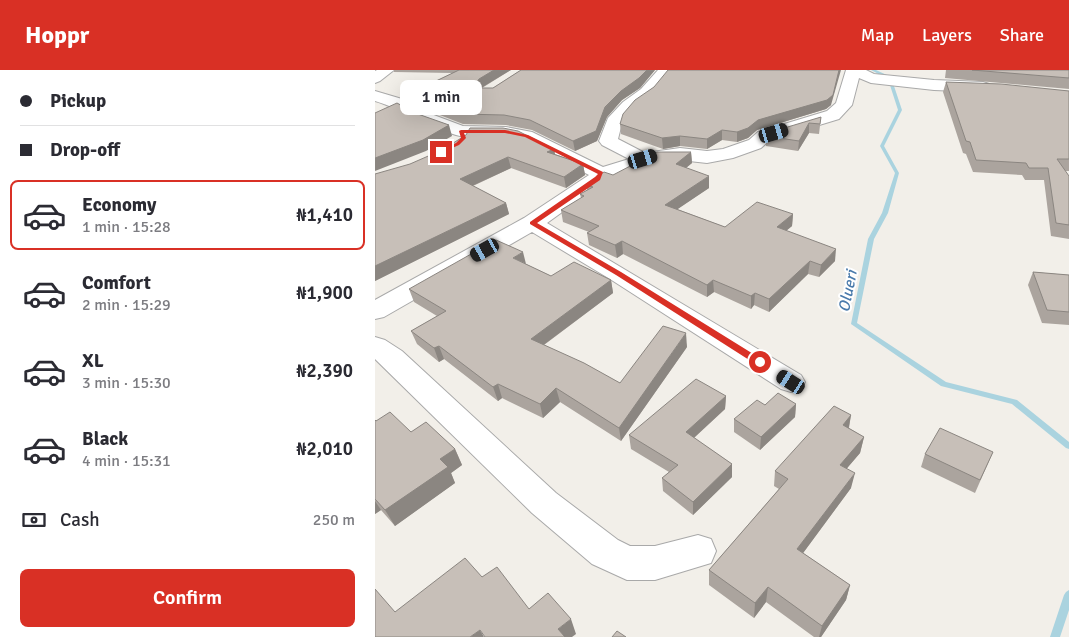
<!DOCTYPE html>
<meta charset="utf-8">
<style>
:root{--surface:#fff;--page:#f7f7f7;--text:#2b2b33;--muted:#7c7c81;--line:#e1e1e2;--accent:#d93025}
body{margin:0;font-family:Signika,sans-serif;background:var(--page);color:var(--text);height:100vh;display:flex;flex-direction:column;font-size:19px;white-space:nowrap}
*{box-sizing:border-box;margin:0}
p{font-size:16px;color:var(--muted)}
.icon{flex:none;width:28px;height:28px;fill:none;stroke:currentColor;stroke-width:2;stroke-linecap:round;stroke-linejoin:round}
.map{position:relative;flex:1;overflow:hidden}
.panel{display:flex;flex-direction:column;background:var(--surface);width:375px}
.panel>*{flex:none}
.guide{display:grid;align-content:center;height:110px;padding:0 20px;background:var(--surface)}
.end{position:absolute;width:22px;height:22px;margin:-11px;border:6px solid #d93025;background:#fff;box-shadow:0 0 0 2px #fff}
.from{border-radius:50%}
.bubble{position:absolute;height:35px;border-radius:8px;background:var(--surface);box-shadow:0 5px 20px #0002;font-size:16px;font-weight:600;line-height:35px;text-align:center}
.car{position:absolute;width:15px;height:30px;margin:-15px -8px;border-radius:6px;box-shadow:0 0 4px 1px #0007;background:linear-gradient(#222 24%,#8ab4d8 0 40%,#222 0 76%,#8ab4d8 0 86%,#222 0)}
.guide b{display:flex;align-items:center;gap:18px;height:48px;font-size:19px}
.guide b+b{border-top:1px solid var(--line)}
.guide i{width:12px;height:12px;background:var(--text)}
ul{padding:0;list-style:none}
li{display:flex;align-items:center;gap:15px;height:70px;margin:0 10px 8px;padding:0 10px;border:2px solid transparent;border-radius:8px}
li div{flex:1}
li b{display:block;font-size:19px}
li em{font-style:normal;font-weight:600}
li.current{border-color:var(--accent)}
li>.icon{width:45px;height:45px;stroke-width:1.5}
.pay{display:flex;align-items:center;gap:12px;height:55px;padding:0 20px;font-size:19px}
.pay p{margin-inline-start:auto}
.button{display:flex;gap:10px;margin-top:auto;padding:10px 20px}
.button a{flex:1;height:58px;border-radius:8px;background:var(--accent);color:#fff;font-size:20px;font-weight:600;line-height:58px;text-align:center}
header{display:flex;align-items:center;gap:30px;box-sizing:border-box;height:70px;padding:0 25px;background:var(--accent);color:#fff}
header strong{font-size:24px}
nav{display:flex;gap:28px;margin-inline-start:auto;font-size:18px}
main{display:flex;flex:1;min-height:0}
.map>svg:first-child{display:block}
.lines{fill:none;stroke-linecap:round;stroke-linejoin:round}
.stream{fill:#aad3df;fill-rule:evenodd}
.street-casing{stroke:#a9a9a9;stroke-width:2}
.street{fill:#fff;fill-rule:evenodd}
.wall{fill:#aba49e}
.shaded-wall{fill:#8b8681}
.building{fill:#c7bfb8;stroke:#8b8681}
.route{fill:#d93025}
.labels{text-anchor:middle;stroke-width:4;stroke-linejoin:round;paint-order:stroke}
.water-label{font-size:16px;font-style:italic;fill:#4a7aab;stroke:#fff}
</style>
<header>
<strong>Hoppr</strong>
<nav><a>Map</a><a>Layers</a><a>Share</a></nav>
</header>
<main>
<section class="panel">
<div class="guide">
<b><i class="from"></i>Pickup</b>
<b><i></i>Drop-off</b>
</div>
<ul>
<li class="current"><svg class="icon" aria-label="car" viewBox="0 0 24 24"><path d="M5 17H2v-5l4-1 3-4h7l3 4 3 1v5h-3M9 17h6M6 11h13"/><circle cx="7" cy="17" r="2"/><circle cx="17" cy="17" r="2"/></svg><div><b>Economy</b><p>1 min · 15:28</p></div><em>₦1,410</em></li>
<li><svg class="icon" aria-label="car" viewBox="0 0 24 24"><path d="M5 17H2v-5l4-1 3-4h7l3 4 3 1v5h-3M9 17h6M6 11h13"/><circle cx="7" cy="17" r="2"/><circle cx="17" cy="17" r="2"/></svg><div><b>Comfort</b><p>2 min · 15:29</p></div><em>₦1,900</em></li>
<li><svg class="icon" aria-label="car" viewBox="0 0 24 24"><path d="M5 17H2v-5l4-1 3-4h7l3 4 3 1v5h-3M9 17h6M6 11h13"/><circle cx="7" cy="17" r="2"/><circle cx="17" cy="17" r="2"/></svg><div><b>XL</b><p>3 min · 15:30</p></div><em>₦2,390</em></li>
<li><svg class="icon" aria-label="car" viewBox="0 0 24 24"><path d="M5 17H2v-5l4-1 3-4h7l3 4 3 1v5h-3M9 17h6M6 11h13"/><circle cx="7" cy="17" r="2"/><circle cx="17" cy="17" r="2"/></svg><div><b>Black</b><p>4 min · 15:31</p></div><em>₦2,010</em></li>
</ul>
<div class="pay"><svg class="icon" aria-label="cash" viewBox="0 0 24 24"><path d="M3 7h18v10H3z"/><circle cx="12" cy="12" r="2"/></svg>Cash<p>250 m</p></div>
<div class="button"><a>Confirm</a></div>
</section>
<div class="map">
<svg width="694" height="567" viewBox="0 0 694 567">
<rect width="100%" height="100%" fill="#f2efe9"/>
<g class="lines">
<!-- stream -->
<g class="stream">
<path d="M496,0H501L516,7L527,40L509,76L524,103L513,143L499,169L482,253L571,312L642,330L694,372V379L691,378L637,334L566,316L476,254L493,169L507,143L520,103L505,76L523,40L513,9Z"/>
<path d="M694,520V540L685,567H675L689,525L691,522Z"/>
</g>
<!-- street casing -->
<g class="street-casing">
<g id="street">
<path d="M2,0H19L5,11L0,13V1Z"/>
<path d="M283,0H298L278,25L260,38L247,53L243,69L270,83L305,78L332,81L348,79L374,70L383,62L452,41L461,33L471,0H491L499,4L559,10L608,12L614,14L616,17L614,20L608,22L559,20L496,13L484,8L477,35L464,49L395,70L386,78L358,88L332,93L305,90L282,91L255,103L232,108L229,112L172,153L426,305L430,312L426,319L416,322L406,319L235,209L157,162L9,247L0,249V230L149,148L214,105C189,92 162,73 134,68C117,65 98,70 81,65C52,57 28,39 0,31V21L27,29L56,44L88,56L131,57L157,62L228,97L254,89L227,75L224,71L233,48L248,32L266,19Z"/>
<path d="M0,267L10,270L27,281L181,423L243,470L255,476H280L323,465L336,469L341,481L336,493L280,510H252L217,494L157,443L0,289Z"/>
</g>
</g>
<!-- street -->
<use href="#street" class="street"/>
</g>
<!-- wall -->
<g class="wall">
<path d="M19,0H136L107,18H118L146,0H280L265,18L247,30L232,47L222,71L200,81L157,60L131,55L88,54L57,42L43,35L42,32H41L38,22L78,3L19,2Z"/>
<path d="M571,0H694V19L570,8Z"/>
<path d="M571,12L694,21V101H690L694,106V169L676,166L669,110H650L647,105L598,102L591,84L588,83L568,22Z"/>
<path d="M279,17L456,35L451,39L382,60L373,68L362,72L347,70L332,79L305,76L288,79L246,64L245,54Z"/>
<path d="M446,47L444,64L434,63L423,81L391,76V66Z"/>
<path d="M179,79L180,84L208,94L210,105L191,118L136,98L98,116L131,133L134,144L0,211V104Z"/>
<path d="M316,82L317,93L311,98L334,118L302,139L350,157L418,144L417,156L411,161L460,191L444,207L433,204L394,242L379,235L376,239L339,222L332,227L248,184L242,188L214,175L212,163L214,162L188,152L186,140L206,128L205,124L212,120L211,115L238,105Z"/>
<path d="M151,194L176,206L236,210L238,223L169,275L245,313L312,277L246,371L185,332L168,348L127,328L123,331L69,289L64,292L42,274L36,261L62,246L39,232L34,219Z"/>
<path d="M658,202L694,205V255L667,253L653,215Z"/>
<path d="M351,326L350,339L319,368L357,394V407L318,445L288,421L287,408L294,402L256,379L254,365Z"/>
<path d="M421,334L420,347L385,380L359,362V349L390,335Z"/>
<path d="M476,345L474,358L489,367L485,383L472,398L476,418L428,483L475,515L471,530L446,567H439L391,532L379,548L334,515V500L404,419L399,416L400,401Z"/>
<path d="M0,350L36,362L80,379L87,395L76,403L80,413L20,456L6,440L0,444Z"/>
<path d="M618,382L600,423L546,397L550,384Z"/>
</g>
<!-- shaded-wall -->
<g class="shaded-wall">
<path d="M119,0H136L106,18L103,22L101,13L104,9Z"/>
<path d="M272,0H280L265,18L247,30L232,47L222,71L200,81L198,71L246,21Z"/>
<path d="M464,0H466L456,35L451,39L382,60L373,68L362,72V62Z"/>
<path d="M434,53V63L423,81L424,71Z"/>
<path d="M74,55L77,66L51,81L0,101V88Z"/>
<path d="M347,60V70L332,79V69Z"/>
<path d="M305,66V76L288,79L287,68Z"/>
<path d="M179,79L181,90L172,82Z"/>
<path d="M316,82L317,93L301,106V94Z"/>
<path d="M133,87L136,98L88,120L85,109Z"/>
<path d="M208,94L210,105L191,118L189,107Z"/>
<path d="M334,106V118L291,147L290,135Z"/>
<path d="M131,133L134,144L0,211V196Z"/>
<path d="M418,144L417,156L401,169L402,157Z"/>
<path d="M247,171L248,184L242,188L240,175Z"/>
<path d="M461,179L460,191L444,207L446,195Z"/>
<path d="M148,182L151,194L138,188Z"/>
<path d="M435,191L433,204L394,242V229Z"/>
<path d="M236,210L238,223L159,282L156,269Z"/>
<path d="M338,210L339,222L332,227V215Z"/>
<path d="M380,223L379,235L376,239V226Z"/>
<path d="M311,263L312,277L246,371L244,358Z"/>
<path d="M64,276L69,289L64,292L59,278Z"/>
<path d="M123,314L127,328L123,331L118,317Z"/>
<path d="M181,318L185,332L168,348L165,334Z"/>
<path d="M351,326L350,339L311,375V362Z"/>
<path d="M421,334L420,347L385,380L386,367Z"/>
<path d="M476,345L473,361L468,355Z"/>
<path d="M489,367L485,383L462,410L465,395Z"/>
<path d="M80,379L87,395L76,403L80,413L20,456L10,440L65,389Z"/>
<path d="M357,394V407L318,445V432Z"/>
<path d="M480,403L476,418L420,494L422,479Z"/>
<path d="M0,431L6,440L0,444Z"/>
<path d="M475,515L471,530L446,567H444L447,556Z"/>
<path d="M393,517L391,532L379,548L380,533Z"/>
<path d="M196,549L201,564L197,567H186L183,559Z"/>
<path d="M105,560L109,567H95Z"/>
</g>
<!-- building -->
<g class="building">
<path d="M84,0H119L104,9L101,13L103,18H118L146,0H272L264,8L246,21L230,37L221,61L198,71L155,50L129,45L86,44L54,33L40,26L44,24L38,22Z"/>
<path d="M293,0H464L458,25L452,30L383,50L373,58L362,62L347,60L332,69L305,66L287,68L245,54L248,44L260,30L279,17Z"/>
<path d="M597,0H694V8Z"/>
<path d="M571,12L626,14L694,21V89H682L694,106V155L681,153L673,98H654L651,93L601,90L595,72L591,71Z"/>
<path d="M22,33L40,43L74,55L48,70L0,88V43Z"/>
<path d="M446,47L445,54L434,53L424,71L391,66L396,62Z"/>
<path d="M95,58H128L143,61L179,79L172,82L208,94L189,107L133,87L85,109L131,133L0,196V104L35,94L67,80L91,65Z"/>
<path d="M282,82H316L301,94L334,106L290,135L350,157L382,132L418,144L402,157L461,179L446,195L435,191L394,229L380,223L376,226L338,210L332,215L247,171L240,175L212,163L224,156L186,140L209,126L205,124L218,117L211,115L229,102L238,105Z"/>
<path d="M121,170L148,182L138,188L176,206L199,192L236,210L156,269L209,293L245,313L288,256L311,263L244,358L181,318L165,334L123,314L118,317L64,276L59,278L36,261L71,241L34,219Z"/>
<path d="M658,202L694,205V242L672,240Z"/>
<path d="M321,309L351,326L311,362L357,394L318,432L287,408L303,395L254,365Z"/>
<path d="M403,323L421,334L386,367L359,349L382,330L390,335Z"/>
<path d="M459,336L476,345L468,355L489,367L465,395L480,403L422,479L475,515L447,556L393,517L380,533L334,500L413,409L400,401Z"/>
<path d="M15,342L36,362L51,352L80,379L65,389L73,397L10,440L0,429V350L1,351Z"/>
<path d="M565,358L618,382L605,410L550,384Z"/>
<path d="M90,488L107,507L122,497L154,539L173,523L196,549L183,559L190,567H110L105,560L95,567H0V519L20,542Z"/>
<path d="M242,561L251,567H237Z"/>
</g>
<!-- route -->
<path class="route" d="M86,60H130L153,65L228,102L225,110L162,153L246,202L388,290V295H382L241,205L155,154V152L220,107L223,104L150,67L130,63H89L91,68L84,75L64,84V81L81,73L86,68L84,61Z"/>
<g class="labels">
<!-- water labels -->
<g class="water-label">
<text transform="translate(472 221) rotate(-79)" y="6">Olueri</text>
</g>
</g>
</svg>
<i class="end from" style="left:385px;top:292px"></i>
<i class="end" style="left:66px;top:82px"></i>
<div class="bubble" style="left:25px;top:10px;width:82px">1 min</div>
<i class="car" style="left:399px;top:63px;rotate:74deg"></i>
<i class="car" style="left:268px;top:89px;rotate:73deg"></i>
<i class="car" style="left:110px;top:180px;rotate:241deg"></i>
<i class="car" style="left:416px;top:312px;rotate:302deg"></i>
</div>
</main>
